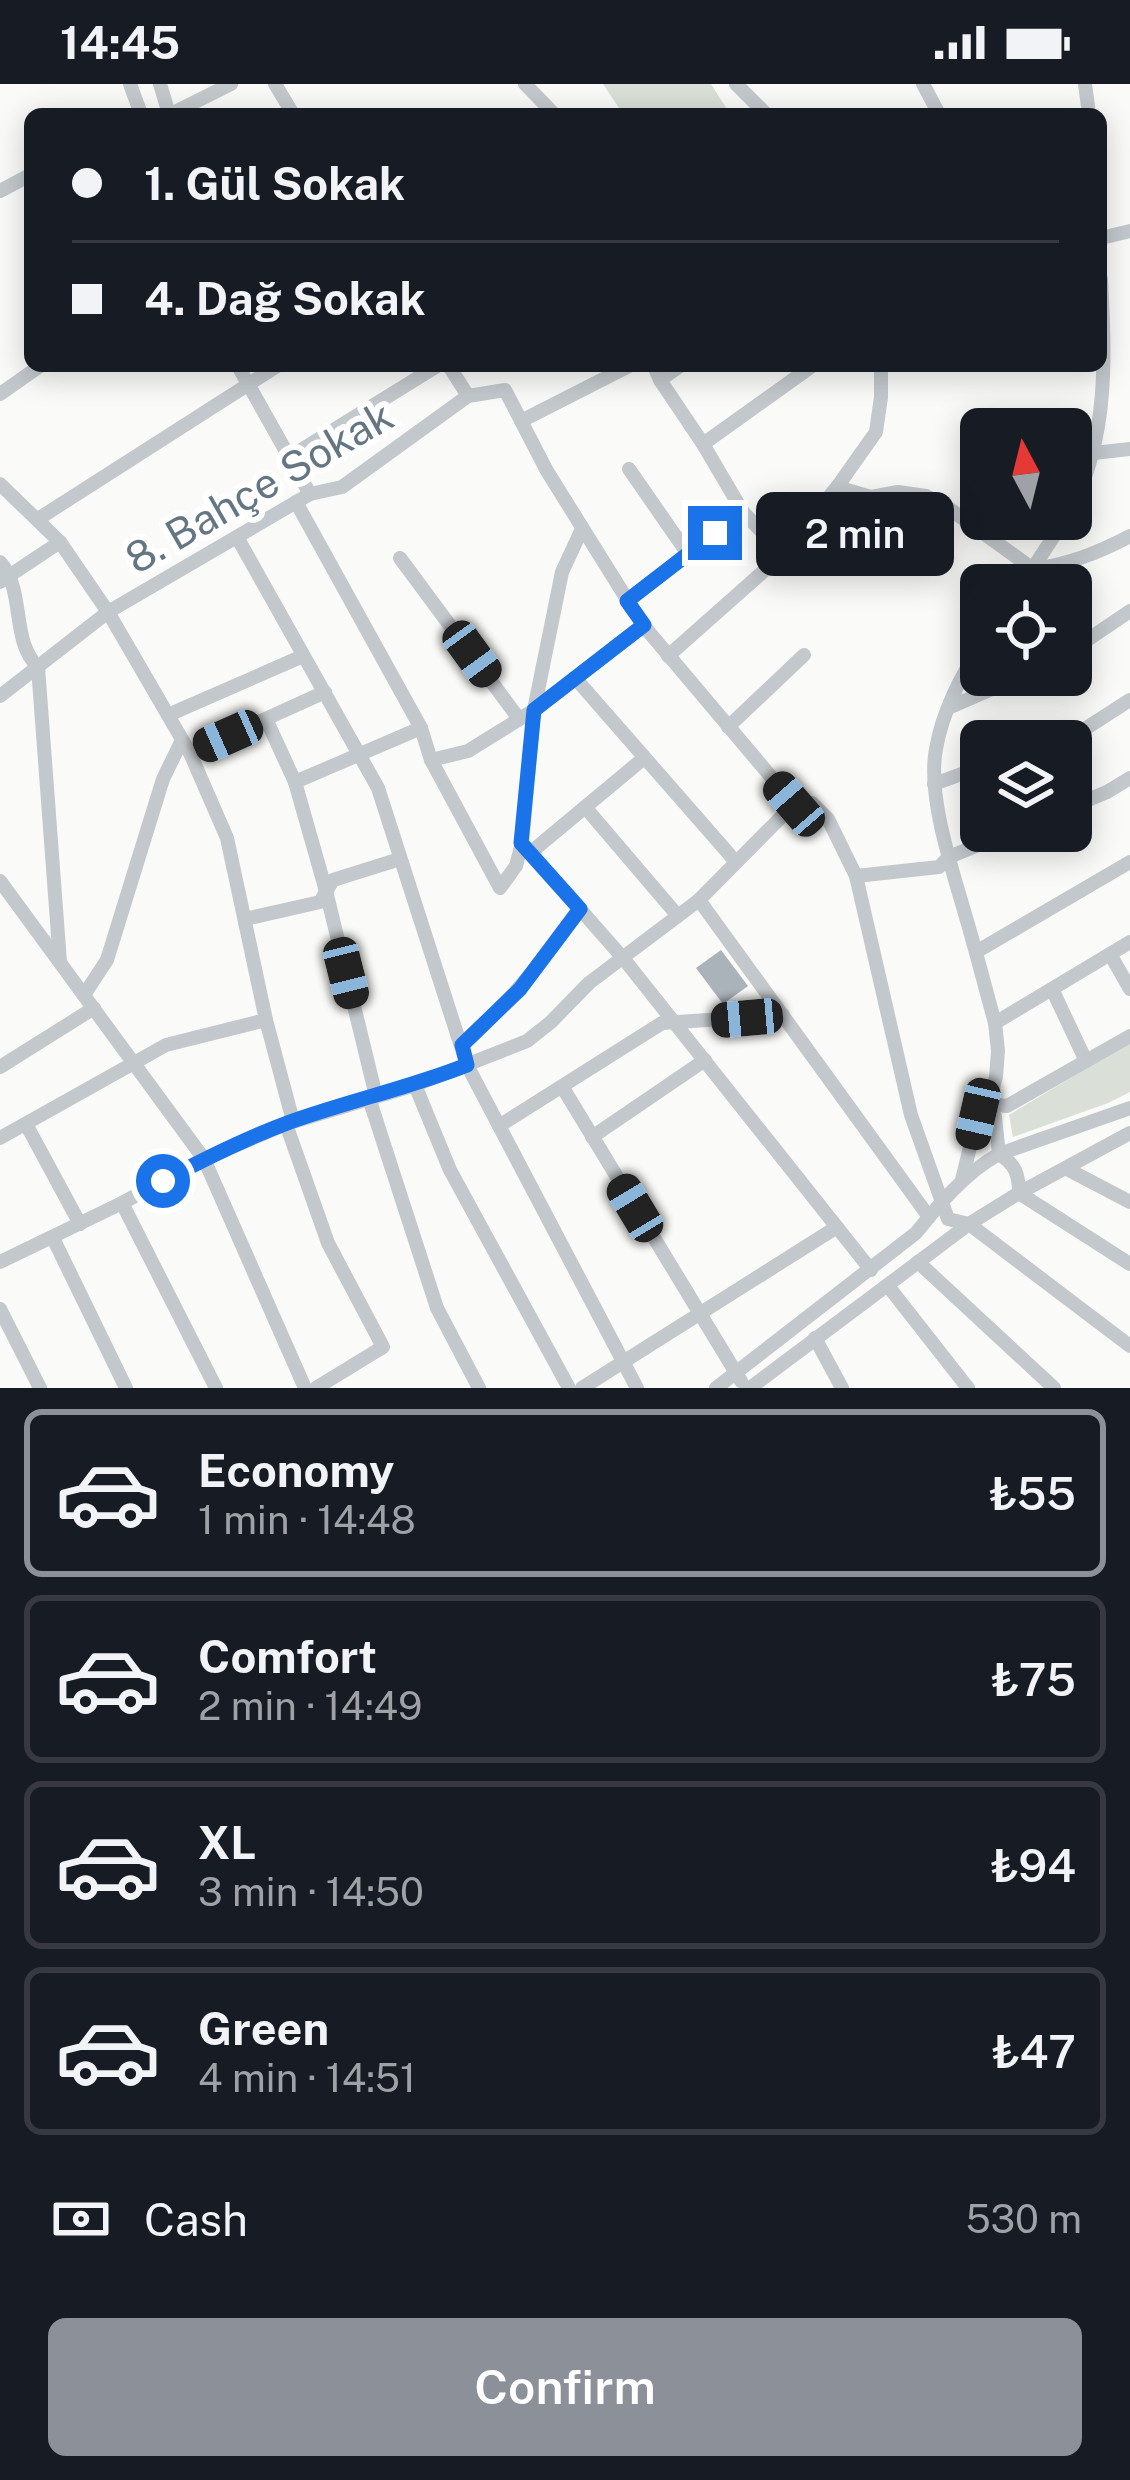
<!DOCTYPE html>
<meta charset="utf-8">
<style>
:root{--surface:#171b24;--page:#20242c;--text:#f1f3f6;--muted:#9ea1a6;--line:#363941;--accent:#8c9099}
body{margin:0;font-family:"Public Sans",sans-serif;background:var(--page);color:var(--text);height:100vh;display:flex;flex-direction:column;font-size:45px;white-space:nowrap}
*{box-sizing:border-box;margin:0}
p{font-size:39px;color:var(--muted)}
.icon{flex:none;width:66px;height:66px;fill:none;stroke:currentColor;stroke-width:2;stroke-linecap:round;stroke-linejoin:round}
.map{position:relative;height:1304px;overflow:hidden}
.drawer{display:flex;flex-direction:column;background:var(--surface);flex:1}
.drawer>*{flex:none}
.hud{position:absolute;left:24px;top:24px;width:1083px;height:264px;border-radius:18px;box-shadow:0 6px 30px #0003;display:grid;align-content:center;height:264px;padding:0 48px;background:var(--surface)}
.needle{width:78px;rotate:353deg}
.buttons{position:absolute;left:960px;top:324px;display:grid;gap:24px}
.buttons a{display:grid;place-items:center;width:132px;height:132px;border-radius:18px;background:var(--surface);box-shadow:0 6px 30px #0003;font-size:60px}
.end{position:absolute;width:54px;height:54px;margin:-27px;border:15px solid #1a73e8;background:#fff;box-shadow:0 0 0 6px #fff}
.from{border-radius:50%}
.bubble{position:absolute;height:84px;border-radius:18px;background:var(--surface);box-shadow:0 6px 30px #0003;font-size:39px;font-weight:600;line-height:84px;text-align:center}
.car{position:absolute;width:36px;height:72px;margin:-36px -18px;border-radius:15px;box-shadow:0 0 9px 3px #0007;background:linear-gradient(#222 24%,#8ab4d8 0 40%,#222 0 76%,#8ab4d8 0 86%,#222 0)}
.hud b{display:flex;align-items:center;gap:42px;height:114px;font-size:45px}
.hud b+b{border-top:3px solid var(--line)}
.hud i{width:30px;height:30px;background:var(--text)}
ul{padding:21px 0 0;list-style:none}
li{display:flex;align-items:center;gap:36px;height:168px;margin:0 24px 18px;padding:0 24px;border:6px solid var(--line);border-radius:18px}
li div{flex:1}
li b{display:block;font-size:45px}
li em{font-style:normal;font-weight:600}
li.selected{border-color:var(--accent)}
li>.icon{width:108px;height:108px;stroke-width:1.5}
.pay{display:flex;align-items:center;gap:30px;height:132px;padding:0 48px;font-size:45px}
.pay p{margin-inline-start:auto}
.cta{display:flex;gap:24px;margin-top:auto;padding:24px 48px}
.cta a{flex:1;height:138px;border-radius:18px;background:var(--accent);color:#fff;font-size:48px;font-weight:600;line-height:138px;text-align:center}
.status{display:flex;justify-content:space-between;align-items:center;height:84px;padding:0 60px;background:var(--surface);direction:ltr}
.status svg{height:33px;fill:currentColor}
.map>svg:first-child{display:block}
.green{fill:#dadfd7}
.building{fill:#aab3b9}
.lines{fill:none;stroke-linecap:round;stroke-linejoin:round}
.minor{stroke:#c3c8cc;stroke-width:14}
.route{stroke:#1a73e8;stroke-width:15}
.labels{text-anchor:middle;stroke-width:12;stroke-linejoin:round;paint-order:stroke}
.street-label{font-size:42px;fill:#657683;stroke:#fff}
</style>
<div class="status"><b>14:45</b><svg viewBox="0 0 49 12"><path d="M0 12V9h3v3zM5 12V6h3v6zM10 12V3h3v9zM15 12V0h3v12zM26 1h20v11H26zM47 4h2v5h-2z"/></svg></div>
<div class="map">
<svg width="1130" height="1304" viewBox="0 0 1130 1304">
<rect width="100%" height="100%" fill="#fafaf8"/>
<!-- green -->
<g class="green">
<path d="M603,0H711L730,30H623Z"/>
<path d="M1130,958V1008L1108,1019L1013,1053L1009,1031Z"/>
</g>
<!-- building -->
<path class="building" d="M721,866L748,902L723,920L696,884Z"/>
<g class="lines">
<!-- minor -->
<g class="minor">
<path d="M130,0L141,30"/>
<path d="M160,0L169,30"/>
<path d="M275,0L293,30"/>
<path d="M525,0L554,30"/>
<path d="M736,0L766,30"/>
<path d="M923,0L939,30"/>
<path d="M1085,0L1089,30"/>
<path d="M171,30L231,0"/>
<path d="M0,107L30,91"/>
<path d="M1101,154L1130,147"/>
<path d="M238,282L310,410"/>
<path d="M449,282L468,312"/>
<path d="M654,282L660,296L703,360L743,428L783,470"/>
<path d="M660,296L680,282"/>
<path d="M0,310L40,282"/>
<path d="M521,337L629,282"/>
<path d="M703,360L812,282"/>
<path d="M1094,369L1130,365"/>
<path d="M290,373L437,282"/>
<path d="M629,385L688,470"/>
<path d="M0,400L60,458L108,528L190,669L227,754L266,936L293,1037"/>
<path d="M837,403L871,413L898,408L926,412L947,423L1033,485C1069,480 1098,469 1130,452"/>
<path d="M296,418L421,644L431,676L500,804L516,782L522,759L534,626L562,488L582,445"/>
<path d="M1071,425C1109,353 1105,273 1101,195"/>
<path d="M38,435L277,282"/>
<path d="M237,453L378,704L467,981L637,1304"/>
<path d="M400,474L519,635"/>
<path d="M0,478C26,507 10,556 38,583L60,878"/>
<path d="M0,498L60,458"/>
<path d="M1022,501L1065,435"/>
<path d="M627,517L743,428"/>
<path d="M1071,567L1130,527"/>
<path d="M668,572L783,470L837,403L876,348L881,313V282"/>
<path d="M576,595L736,778"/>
<path d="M0,612L108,528L310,410L342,403L468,312L505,306L547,387L643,541L794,720"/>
<path d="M948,624L1024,591"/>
<path d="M168,631L303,572"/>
<path d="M266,635L295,698L326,807L376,1012"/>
<path d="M728,643L804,571"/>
<path d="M1057,657L1077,650L1130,616"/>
<path d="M190,669L325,608"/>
<path d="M431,676L468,667L534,626L643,541"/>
<path d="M295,698L421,644"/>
<path d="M934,700L981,683"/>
<path d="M794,720L812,719L828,735L856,792L911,1031L948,1135L969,1140L1130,1262"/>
<path d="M585,723L678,832"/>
<path d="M1071,723L1107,708L1130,694"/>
<path d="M522,759L623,874L871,1186"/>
<path d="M530,769L644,674"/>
<path d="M856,792L939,783L949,773L1012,747"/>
<path d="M0,797L204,1075L305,1304"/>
<path d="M699,816L929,1133"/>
<path d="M245,835L320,818L333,796L400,775"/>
<path d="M976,868L1130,778"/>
<path d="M1110,870L1130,905"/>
<path d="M1052,905L1086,977"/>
<path d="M84,911L107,876L163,695L182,656"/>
<path d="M995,939L1130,858"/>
<path d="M462,961C508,921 545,875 580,825"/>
<path d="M0,983L94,924"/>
<path d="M415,1001L450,1086L569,1304"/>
<path d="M563,1004L741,1297"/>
<path d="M369,1014L437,1224L479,1304"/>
<path d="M988,1020L995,1033L999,1070C1015,1080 1019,1090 1019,1109L1130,1180"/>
<path d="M988,1020L1007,1022L1130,952"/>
<path d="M26,1040L80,1140"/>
<path d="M286,1040L328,1159L383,1263L316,1304"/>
<path d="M499,1042L662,939L783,931"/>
<path d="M592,1053L705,976"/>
<path d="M0,1054L166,961L266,936"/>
<path d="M1067,1085L1130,1118"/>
<path d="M962,1096L978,1030L988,1020L996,993L998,967L995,939C985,903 976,867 965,830C952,784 927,712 936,665C942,629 961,591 981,562"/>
<path d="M122,1119L216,1304"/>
<path d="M53,1154L126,1304"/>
<path d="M0,1178L122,1119L204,1075L286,1040L415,1001L527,957L551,938L589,899L699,816L794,720"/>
<path d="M918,1178L1054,1304"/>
<path d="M888,1202L968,1304"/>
<path d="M0,1225L40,1304"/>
<path d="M815,1254L842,1304"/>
<path d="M582,1304L837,1143"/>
<path d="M716,1304L916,1149C940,1119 965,1089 999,1070L1130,1024"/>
<path d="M750,1304L969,1140L1019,1109L1130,1049"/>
</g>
</g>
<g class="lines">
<!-- route -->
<path class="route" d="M163,1097C204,1075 246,1054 290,1038C348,1017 409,1004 467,981L462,961L520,905L580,825L521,759L534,626L644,541L627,517L715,449"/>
</g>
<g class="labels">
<!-- street labels -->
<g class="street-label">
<text transform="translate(259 403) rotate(-30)" y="15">8. Bahçe Sokak</text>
</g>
</g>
</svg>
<div class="buttons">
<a><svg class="needle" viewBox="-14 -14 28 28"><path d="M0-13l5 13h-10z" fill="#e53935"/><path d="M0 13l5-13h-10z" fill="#9ea1a6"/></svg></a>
<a><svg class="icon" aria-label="locate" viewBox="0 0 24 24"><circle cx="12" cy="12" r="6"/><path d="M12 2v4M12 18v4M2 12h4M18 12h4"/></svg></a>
<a><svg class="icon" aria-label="layers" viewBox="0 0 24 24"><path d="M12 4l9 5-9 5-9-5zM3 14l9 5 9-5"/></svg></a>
</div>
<i class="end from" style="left:163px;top:1097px"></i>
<i class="end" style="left:715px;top:449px"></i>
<div class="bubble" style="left:756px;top:408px;width:198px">2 min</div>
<i class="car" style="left:472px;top:570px;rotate:144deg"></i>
<i class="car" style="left:228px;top:652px;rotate:246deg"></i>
<i class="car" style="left:794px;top:720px;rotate:319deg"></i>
<i class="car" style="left:346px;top:889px;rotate:166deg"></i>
<i class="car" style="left:747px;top:934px;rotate:265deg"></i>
<i class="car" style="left:978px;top:1030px;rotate:193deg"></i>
<i class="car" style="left:635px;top:1124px;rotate:329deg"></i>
<div class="hud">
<b><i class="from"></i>1. Gül Sokak</b>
<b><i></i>4. Dağ Sokak</b>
</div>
</div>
<section class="drawer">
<ul>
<li class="selected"><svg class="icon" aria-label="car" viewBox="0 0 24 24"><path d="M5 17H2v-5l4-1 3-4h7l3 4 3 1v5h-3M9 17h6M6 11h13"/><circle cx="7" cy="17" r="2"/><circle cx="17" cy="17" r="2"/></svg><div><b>Economy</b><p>1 min · 14:48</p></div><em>₺55</em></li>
<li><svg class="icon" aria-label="car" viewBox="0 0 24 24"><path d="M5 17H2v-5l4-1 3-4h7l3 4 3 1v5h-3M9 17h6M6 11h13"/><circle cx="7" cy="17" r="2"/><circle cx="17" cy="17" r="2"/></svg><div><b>Comfort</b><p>2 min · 14:49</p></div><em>₺75</em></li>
<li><svg class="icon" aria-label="car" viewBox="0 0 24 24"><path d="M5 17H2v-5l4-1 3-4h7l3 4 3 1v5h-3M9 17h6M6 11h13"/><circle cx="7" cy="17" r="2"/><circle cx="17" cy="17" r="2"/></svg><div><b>XL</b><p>3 min · 14:50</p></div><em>₺94</em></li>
<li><svg class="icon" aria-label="car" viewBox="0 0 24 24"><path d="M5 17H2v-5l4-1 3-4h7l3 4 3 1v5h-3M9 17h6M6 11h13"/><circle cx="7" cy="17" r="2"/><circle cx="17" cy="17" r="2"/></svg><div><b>Green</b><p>4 min · 14:51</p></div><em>₺47</em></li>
</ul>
<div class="pay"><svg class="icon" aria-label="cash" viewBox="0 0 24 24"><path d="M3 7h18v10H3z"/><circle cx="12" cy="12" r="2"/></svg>Cash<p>530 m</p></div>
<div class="cta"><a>Confirm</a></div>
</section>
